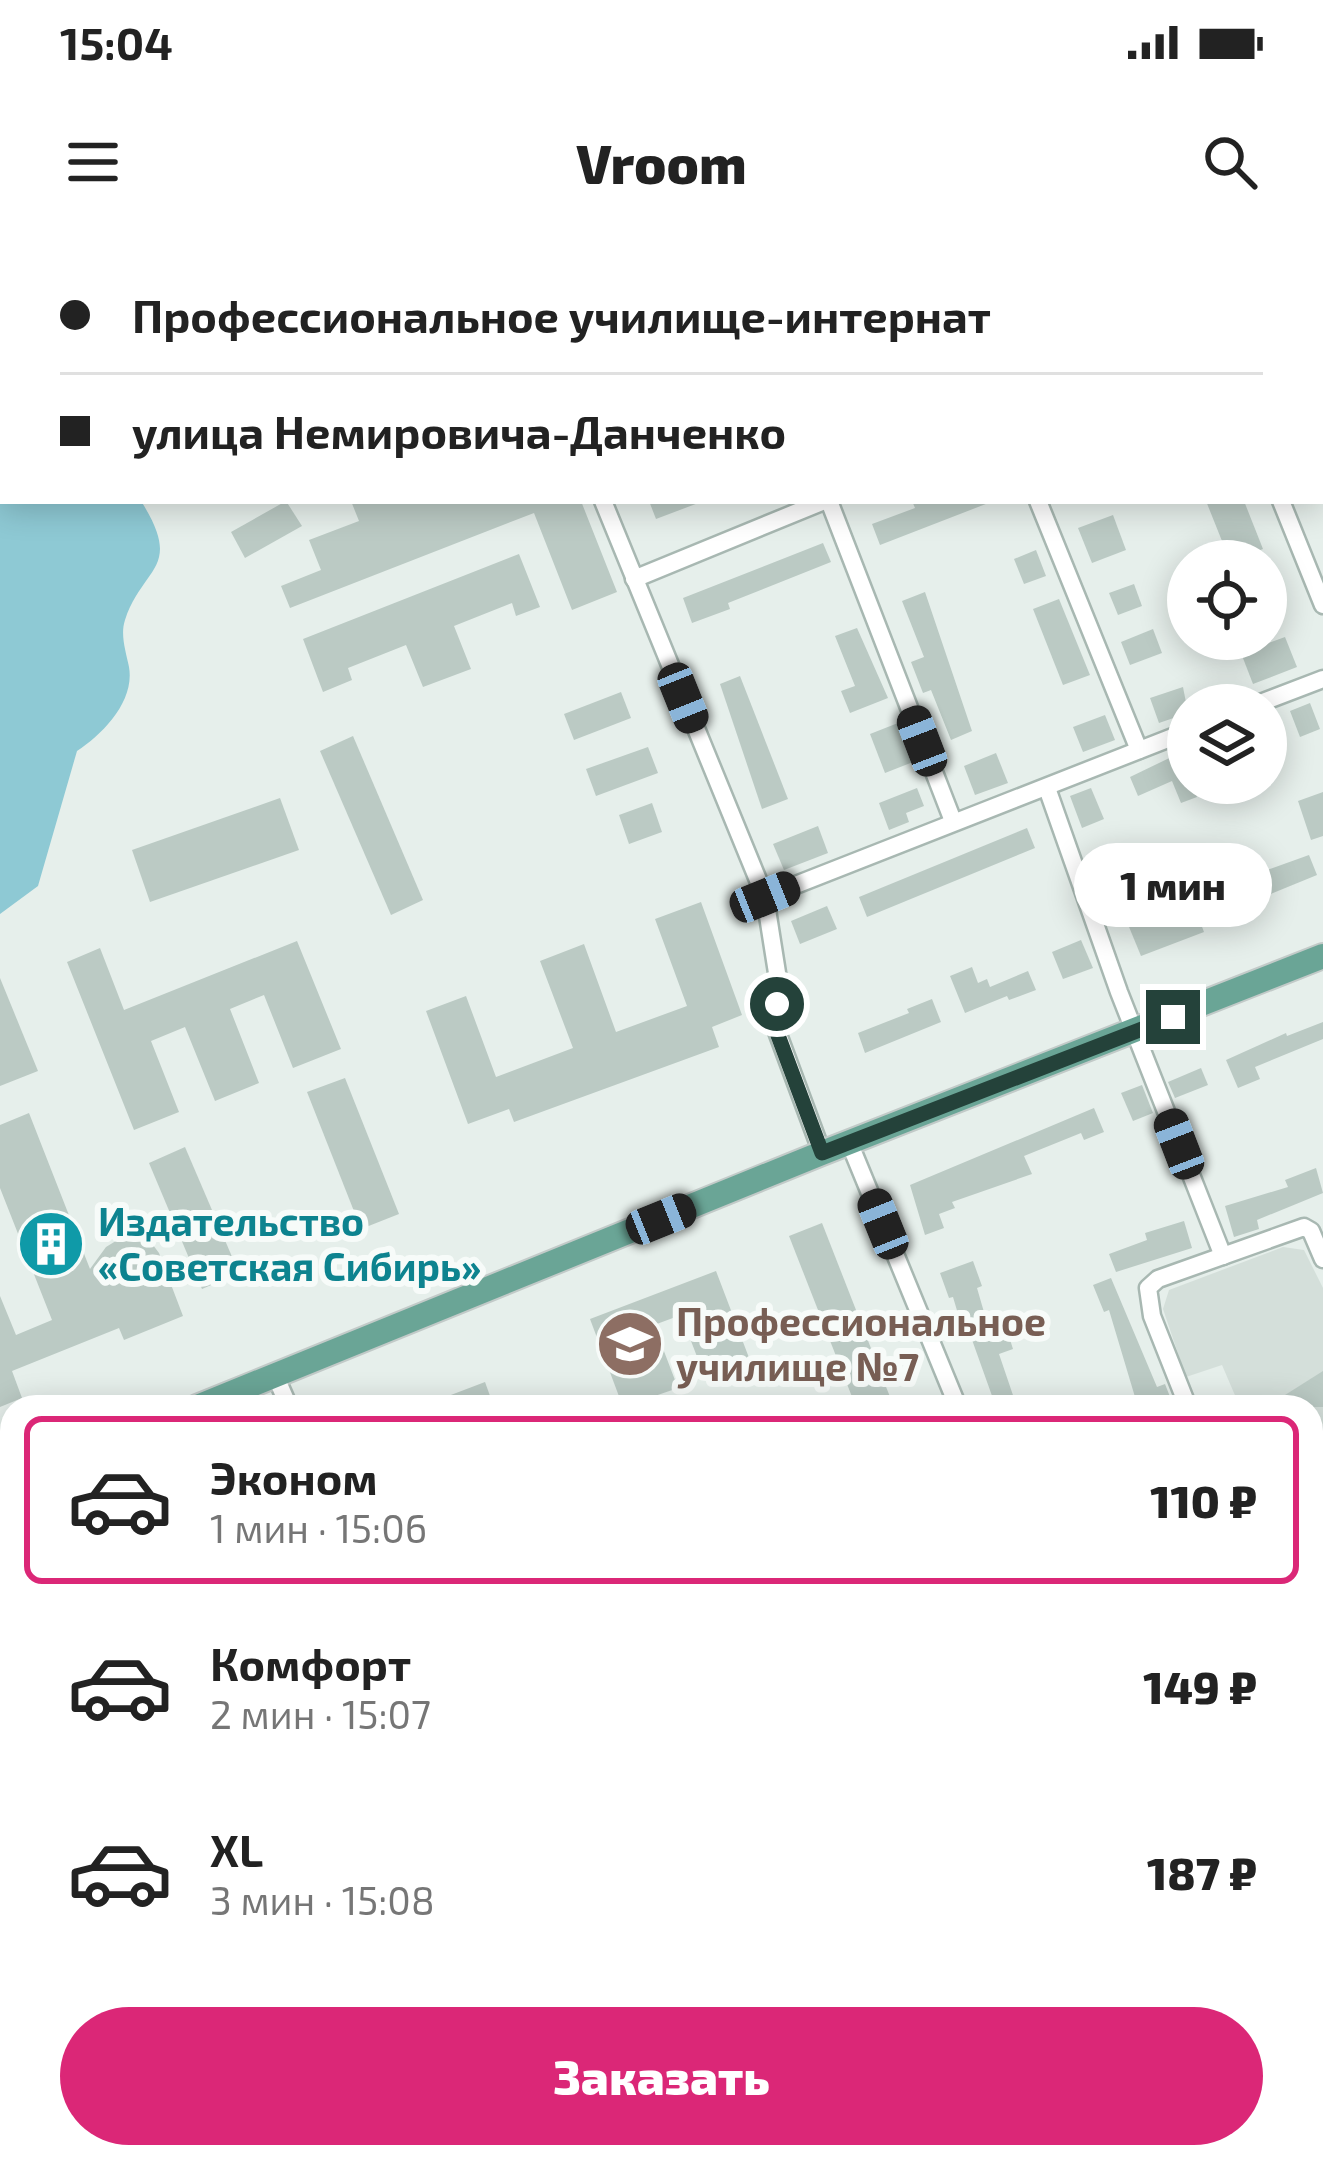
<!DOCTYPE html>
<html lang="ru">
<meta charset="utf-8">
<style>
:root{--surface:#fff;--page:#f6f6f6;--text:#222;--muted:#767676;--line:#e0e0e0;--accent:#db2777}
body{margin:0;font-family:"Exo 2",sans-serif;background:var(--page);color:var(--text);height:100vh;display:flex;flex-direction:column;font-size:45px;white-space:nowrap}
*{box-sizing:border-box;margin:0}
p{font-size:39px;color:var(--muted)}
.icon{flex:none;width:66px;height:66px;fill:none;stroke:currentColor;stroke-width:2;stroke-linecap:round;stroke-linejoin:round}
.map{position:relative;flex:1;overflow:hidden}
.sheet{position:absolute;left:0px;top:1155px;width:1323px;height:774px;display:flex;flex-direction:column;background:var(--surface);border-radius:36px 36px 0 0;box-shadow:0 6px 30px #0003}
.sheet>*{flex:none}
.guide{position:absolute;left:0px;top:0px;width:1323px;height:264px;box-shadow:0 6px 30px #0003;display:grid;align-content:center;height:264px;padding:0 60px;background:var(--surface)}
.buttons{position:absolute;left:1167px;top:300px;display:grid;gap:24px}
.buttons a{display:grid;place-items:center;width:120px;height:120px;border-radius:50%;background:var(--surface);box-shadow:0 6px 30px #0003;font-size:60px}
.end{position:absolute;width:54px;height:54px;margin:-27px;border:15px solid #24423a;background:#fff;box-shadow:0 0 0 6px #fff}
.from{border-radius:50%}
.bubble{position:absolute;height:84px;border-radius:42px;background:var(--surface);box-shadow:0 6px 30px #0003;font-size:39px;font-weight:800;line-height:84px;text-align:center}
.car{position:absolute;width:36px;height:72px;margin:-36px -18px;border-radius:15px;box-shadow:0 0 9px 3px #0007;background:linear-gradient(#222 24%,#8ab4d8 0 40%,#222 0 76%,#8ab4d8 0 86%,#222 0)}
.guide b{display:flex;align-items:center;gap:42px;height:114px;font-size:45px}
.guide b+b{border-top:3px solid var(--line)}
.guide i{width:30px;height:30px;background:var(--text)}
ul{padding:21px 0 0;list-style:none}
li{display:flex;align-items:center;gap:36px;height:168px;margin:0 24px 18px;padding:0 36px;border:6px solid transparent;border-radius:18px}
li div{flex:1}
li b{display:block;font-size:45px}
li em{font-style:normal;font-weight:800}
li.on{border-color:var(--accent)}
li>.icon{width:108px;height:108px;stroke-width:1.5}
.action{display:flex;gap:24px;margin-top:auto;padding:24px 60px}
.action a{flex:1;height:138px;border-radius:72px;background:var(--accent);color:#fff;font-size:48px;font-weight:800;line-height:138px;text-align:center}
.status{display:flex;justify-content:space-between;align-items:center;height:84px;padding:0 60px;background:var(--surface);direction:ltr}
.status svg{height:33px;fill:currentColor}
header{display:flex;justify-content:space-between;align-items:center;height:156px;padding:0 60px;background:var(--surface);font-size:54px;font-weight:800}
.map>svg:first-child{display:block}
.built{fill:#d4dfda}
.green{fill:#bfe0c8}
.water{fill:#8ec9d4}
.building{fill:#bbcac4}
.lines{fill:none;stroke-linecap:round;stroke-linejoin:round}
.street-casing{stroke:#a8b8b2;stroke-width:21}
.primary-casing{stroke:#c2cac8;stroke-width:28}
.street{stroke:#fff;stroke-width:16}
.primary{stroke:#6aa596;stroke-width:24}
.tram{stroke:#5f7d75;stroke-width:3}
.route{stroke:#24423a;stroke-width:15}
.labels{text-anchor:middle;stroke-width:12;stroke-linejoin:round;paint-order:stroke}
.culture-label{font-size:39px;font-weight:bold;fill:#0d838f;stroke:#f7fbf9;text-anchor:start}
.education-label{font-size:39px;font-weight:bold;fill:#785e54;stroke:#f7fbf9;text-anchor:start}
</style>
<div class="status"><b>15:04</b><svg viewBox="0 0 49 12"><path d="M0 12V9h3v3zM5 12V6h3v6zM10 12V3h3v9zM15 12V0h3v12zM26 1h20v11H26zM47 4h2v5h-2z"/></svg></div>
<header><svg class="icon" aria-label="menu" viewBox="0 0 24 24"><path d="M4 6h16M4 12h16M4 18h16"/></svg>Vroom<svg class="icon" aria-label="search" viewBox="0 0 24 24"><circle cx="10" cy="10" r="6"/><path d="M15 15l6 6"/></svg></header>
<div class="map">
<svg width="1323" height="1929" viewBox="0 0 1323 1929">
<rect width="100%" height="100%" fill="#e6efeb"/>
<!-- built -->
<g class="built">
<path d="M1283,1007L1304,1010L1323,1048V1247L1311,1252V1167H1240L1222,1125L1186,1137L1163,1069L1169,1050Z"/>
<path d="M12,1431V1747L0,1716V1436Z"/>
<path d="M78,1917H536L541,1929H83Z"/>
</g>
<!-- green -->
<path class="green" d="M960,1917H1211L1181,1929H929Z"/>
<!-- water -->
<path class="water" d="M0,102L3,261H141C184,329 143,326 125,380C120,395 126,412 129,427C135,461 103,494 77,511L38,646L0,674Z"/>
<!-- building -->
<g class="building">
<path d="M286,261L302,286L245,318L231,292Z"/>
<path d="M351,261H581L617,352L572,370L534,273L290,368L281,346L321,330L309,300L359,281Z"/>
<path d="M649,261H701V262L656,279Z"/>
<path d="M912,261H991V262L880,305L872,284L915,268Z"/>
<path d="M1206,261H1244L1263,309L1230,321Z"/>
<path d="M1113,275L1126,310L1092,323L1078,288Z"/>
<path d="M823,303L831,322L728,363L730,369L692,383L683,358Z"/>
<path d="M1036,310L1046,336L1024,344L1014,319Z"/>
<path d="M519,314L540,367L516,376L512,363L454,386L471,429L423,447L406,405L348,428L352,440L323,452L303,399Z"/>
<path d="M1134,344L1142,366L1118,375L1109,353Z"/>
<path d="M925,352L972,491L951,500L931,450L923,453L911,422L924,417L902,361Z"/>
<path d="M1059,359L1090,435L1063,445L1033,369Z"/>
<path d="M857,388L888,458L850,473L841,451L855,446L835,396Z"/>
<path d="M1153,389L1162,413L1130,425L1121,402Z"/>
<path d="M1285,397L1297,427L1253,444L1241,413Z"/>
<path d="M740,436L788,559L762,569L720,444Z"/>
<path d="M1183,447L1188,473L1159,483L1150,458Z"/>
<path d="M621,452L631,478L574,500L564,474Z"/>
<path d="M1310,463L1320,489L1300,497L1290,471Z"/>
<path d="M1105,475L1115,500L1083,512L1073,487Z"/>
<path d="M898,483L913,522L885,533L870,494Z"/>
<path d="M353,496L423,660L391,675L320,511Z"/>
<path d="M648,507L658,533L596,556L586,529Z"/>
<path d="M1188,509V543H1192L1197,557L1181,563L1172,541L1138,556L1130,537Z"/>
<path d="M996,513L1008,543L975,555L964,526Z"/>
<path d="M917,548L924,566L906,573L909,582L889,590L879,563Z"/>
<path d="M1091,548L1104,579L1082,588L1070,556Z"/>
<path d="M1323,552V596L1311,600L1298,561Z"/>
<path d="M280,558L299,610L150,662L132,610Z"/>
<path d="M652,563L662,592L629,604L619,575Z"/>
<path d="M818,586L828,613L784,630L773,604Z"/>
<path d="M1027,588L1035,608L867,677L859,657Z"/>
<path d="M1309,615L1317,635L1234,669L1225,645Z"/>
<path d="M1191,658L1204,692L1141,716L1127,682Z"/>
<path d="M701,662L742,775L712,787L719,807L514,882L509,869L468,884L426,771L466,756L496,837L573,808L540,721L584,704L616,792L687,766L655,679Z"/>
<path d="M827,666L837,689L800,704L791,681Z"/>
<path d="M1081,700L1093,728L1063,739L1052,712Z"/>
<path d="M297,701L341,809L293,828L264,755L230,769L259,843L215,861L185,787L151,801L179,872L134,890L67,722L100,708L124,770Z"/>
<path d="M972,727L978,743L987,739L990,747L1028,731L1036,750L1009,760L1007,756L965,773L950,736Z"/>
<path d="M0,738L38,831L0,846Z"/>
<path d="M932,759L941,782L865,813L858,793L909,773L907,769Z"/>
<path d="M1323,782V799L1255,827L1260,839L1238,848L1226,820L1286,793L1287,796Z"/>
<path d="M1201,828L1208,845L1175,858L1168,842Z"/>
<path d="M345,838L399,974L361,989L307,852Z"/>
<path d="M1142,845L1153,873L1133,881L1121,853Z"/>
<path d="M1094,868L1104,892L1084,900L1081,893L1024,916L1032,934L952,962L955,968L939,974L944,988L925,995L910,945Z"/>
<path d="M29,873L90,1029L106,1007L124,996L150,1001L159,1013L183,1076L124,1100L119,1088L12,1131L22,1158L0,1167V1056L16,1095L52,1080L0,948V885Z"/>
<path d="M185,907L239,1033L202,1049L149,923Z"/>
<path d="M1316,928L1323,953L1257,980L1259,989L1234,997L1225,966L1288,947L1285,940Z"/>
<path d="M1184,981L1192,1008L1116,1032L1109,1014L1147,1000L1145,993Z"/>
<path d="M822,983L892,1162L878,1167H856L789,996Z"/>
<path d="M973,1021L982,1046L977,1048L988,1086L1004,1081L1013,1109L999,1114L1017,1167H996L966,1083L961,1084L953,1057L949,1058L940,1033Z"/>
<path d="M716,1031L751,1123L706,1140L681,1075L654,1085L678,1148L623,1167L590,1079Z"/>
<path d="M1111,1038L1157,1147L1165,1144L1174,1167H1111L1135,1157L1109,1070L1104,1072L1093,1045Z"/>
<path d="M1323,1131V1167H1266Z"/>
<path d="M485,1142L494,1167H422V1166Z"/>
</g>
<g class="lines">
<!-- street casing -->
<g class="street-casing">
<g id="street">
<path d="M493,0L494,3"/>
<path d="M676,0L678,3"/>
<path d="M834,0L835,3"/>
<path d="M986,0L988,3"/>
<path d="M1177,0L1179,3"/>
<path d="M1320,58L1323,57"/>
<path d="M603,261L765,657L778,739L776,789L822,913"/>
<path d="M829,261L953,581"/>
<path d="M1038,261L1139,510"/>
<path d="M1281,261L1323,365"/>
<path d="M634,339L824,261"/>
<path d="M1255,465L1323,439"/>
<path d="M1047,548L1119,752L1223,1016"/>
<path d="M765,657L1188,491"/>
<path d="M849,902L958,1167"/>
<path d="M275,1135L289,1167"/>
<path d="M1188,1167L1152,1076L1148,1048L1158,1039L1304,987L1311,991L1323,1019"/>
<path d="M1311,1262L1323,1256"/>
<path d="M1311,1472L1323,1502"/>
<path d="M579,1917L583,1929"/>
<path d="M1267,1917L1272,1929"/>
<path d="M890,1929L920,1917"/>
</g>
</g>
<!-- primary casing -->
<g class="primary-casing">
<g id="primary">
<path d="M197,1167L822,913L1323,716"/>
<path d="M0,1249L12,1244"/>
</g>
</g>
<!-- street -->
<use href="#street" class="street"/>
<!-- primary -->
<use href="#primary" class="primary"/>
<!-- tram -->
<g class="tram">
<path d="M1311,1899L1323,1895"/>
<path d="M1237,1929L1267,1917"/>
<path d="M1263,1929L1293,1917"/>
</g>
</g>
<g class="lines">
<!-- route -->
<path class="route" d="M777,764L776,790L822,913L1173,777"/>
</g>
<!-- icons -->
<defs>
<g id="building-disc" transform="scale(3.45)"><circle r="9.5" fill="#0f9aa8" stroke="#f7fbf9"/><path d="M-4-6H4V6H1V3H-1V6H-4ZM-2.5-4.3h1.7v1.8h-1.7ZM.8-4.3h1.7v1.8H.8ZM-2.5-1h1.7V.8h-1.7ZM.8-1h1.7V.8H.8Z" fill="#fff"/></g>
<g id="university-disc" transform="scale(3.45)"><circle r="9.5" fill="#8d6e63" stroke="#f7fbf9"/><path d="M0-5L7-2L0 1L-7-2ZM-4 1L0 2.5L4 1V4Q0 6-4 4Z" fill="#fff"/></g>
</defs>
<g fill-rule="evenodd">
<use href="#building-disc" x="51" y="1004"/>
<use href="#university-disc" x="630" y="1104"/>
</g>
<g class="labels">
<!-- culture labels -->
<g class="culture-label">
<text x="98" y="996">Издательство<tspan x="98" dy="45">«Советская Сибирь»</tspan></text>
</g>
<!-- education labels -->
<g class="education-label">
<text x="676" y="1096">Профессиональное<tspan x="676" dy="45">училище №7</tspan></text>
</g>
</g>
</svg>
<div class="buttons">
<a><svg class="icon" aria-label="locate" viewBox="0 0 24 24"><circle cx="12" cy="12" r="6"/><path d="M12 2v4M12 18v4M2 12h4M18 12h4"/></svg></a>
<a><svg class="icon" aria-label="layers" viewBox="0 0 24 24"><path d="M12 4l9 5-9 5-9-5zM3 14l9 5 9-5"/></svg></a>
</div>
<i class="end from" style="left:777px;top:764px"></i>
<i class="end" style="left:1173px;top:777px"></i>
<div class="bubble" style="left:1074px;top:603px;width:198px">1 мин</div>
<i class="car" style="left:683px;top:458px;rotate:158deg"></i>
<i class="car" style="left:922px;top:501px;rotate:339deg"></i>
<i class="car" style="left:765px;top:657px;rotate:68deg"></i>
<i class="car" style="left:1179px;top:904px;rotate:339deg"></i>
<i class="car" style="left:661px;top:979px;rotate:68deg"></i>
<i class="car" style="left:883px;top:984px;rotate:338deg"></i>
<div class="guide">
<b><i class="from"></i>Профессиональное училище-интернат</b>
<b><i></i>улица Немировича-Данченко</b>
</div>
<section class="sheet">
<ul>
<li class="on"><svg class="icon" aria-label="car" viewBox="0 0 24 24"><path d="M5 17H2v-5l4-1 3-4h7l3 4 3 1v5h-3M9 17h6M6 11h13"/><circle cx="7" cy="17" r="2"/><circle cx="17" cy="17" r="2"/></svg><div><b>Эконом</b><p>1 мин · 15:06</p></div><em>110 ₽</em></li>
<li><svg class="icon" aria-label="car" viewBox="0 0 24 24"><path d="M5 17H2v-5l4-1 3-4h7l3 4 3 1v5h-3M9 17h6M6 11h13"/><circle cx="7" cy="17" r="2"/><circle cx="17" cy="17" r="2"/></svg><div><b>Комфорт</b><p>2 мин · 15:07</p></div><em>149 ₽</em></li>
<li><svg class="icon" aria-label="car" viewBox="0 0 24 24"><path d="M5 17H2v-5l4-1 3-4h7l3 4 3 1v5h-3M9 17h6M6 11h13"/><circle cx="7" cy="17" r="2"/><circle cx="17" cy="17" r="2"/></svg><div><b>XL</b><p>3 мин · 15:08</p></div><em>187 ₽</em></li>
</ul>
<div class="action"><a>Заказать</a></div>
</section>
</div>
